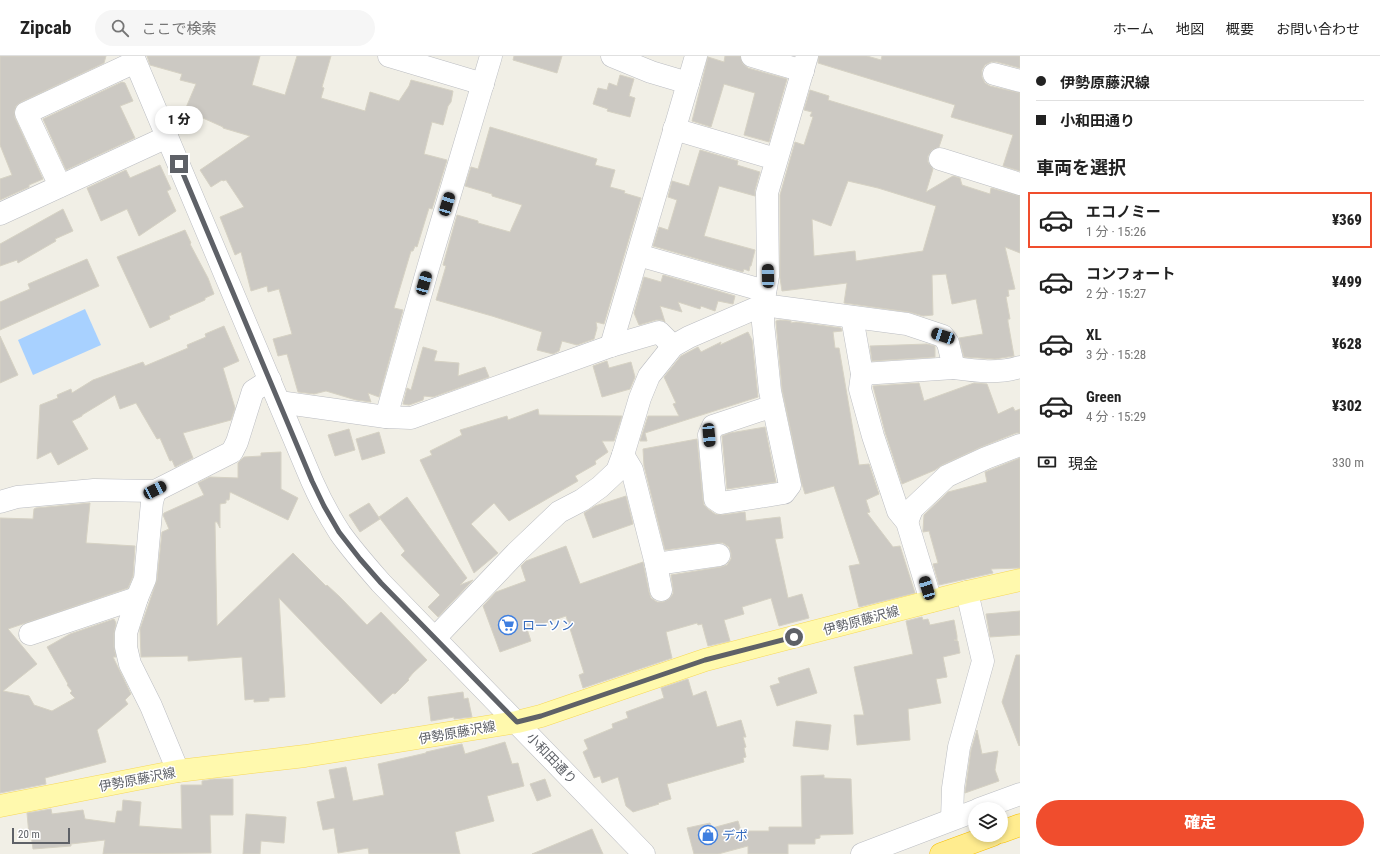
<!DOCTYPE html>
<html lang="ja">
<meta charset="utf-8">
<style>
:root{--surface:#fff;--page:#f6f6f6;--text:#222;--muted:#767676;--line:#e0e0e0;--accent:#f04d2d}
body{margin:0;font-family:"Roboto Condensed","Noto Sans JP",sans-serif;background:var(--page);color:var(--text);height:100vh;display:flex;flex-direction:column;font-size:15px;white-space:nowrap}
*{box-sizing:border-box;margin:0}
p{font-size:13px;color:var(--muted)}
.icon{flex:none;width:22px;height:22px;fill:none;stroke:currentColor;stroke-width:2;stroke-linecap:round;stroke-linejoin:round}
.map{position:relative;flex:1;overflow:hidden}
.side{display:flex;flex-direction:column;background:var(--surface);width:360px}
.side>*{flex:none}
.banner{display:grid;align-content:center;height:88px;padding:0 16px;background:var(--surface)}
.fabs{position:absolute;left:968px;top:746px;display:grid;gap:8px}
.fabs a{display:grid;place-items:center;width:40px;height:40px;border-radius:50%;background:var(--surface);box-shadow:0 2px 6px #0003;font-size:20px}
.scale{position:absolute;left:12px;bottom:10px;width:58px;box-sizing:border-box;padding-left:4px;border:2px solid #5e6167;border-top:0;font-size:11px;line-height:14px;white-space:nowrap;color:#5e6167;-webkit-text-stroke:3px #fff;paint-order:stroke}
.end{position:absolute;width:18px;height:18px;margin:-9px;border:5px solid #5e6167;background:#fff;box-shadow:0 0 0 2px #fff}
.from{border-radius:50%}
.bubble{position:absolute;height:28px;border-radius:14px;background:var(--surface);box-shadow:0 2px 6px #0003;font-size:13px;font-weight:800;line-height:28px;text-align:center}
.car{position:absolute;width:12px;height:24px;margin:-12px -6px;border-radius:5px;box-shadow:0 0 3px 1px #0007;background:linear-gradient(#222 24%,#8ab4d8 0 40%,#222 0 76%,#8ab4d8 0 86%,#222 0)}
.banner b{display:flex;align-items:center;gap:14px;height:38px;font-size:15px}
.banner b+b{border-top:1px solid var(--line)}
.banner i{width:10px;height:10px;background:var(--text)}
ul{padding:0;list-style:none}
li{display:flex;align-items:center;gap:12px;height:56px;margin:0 8px 6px;padding:0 8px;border:2px solid transparent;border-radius:0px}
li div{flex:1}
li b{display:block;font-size:15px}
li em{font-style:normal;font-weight:800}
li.active{border-color:var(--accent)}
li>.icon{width:36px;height:36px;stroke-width:1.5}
h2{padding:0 16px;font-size:18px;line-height:48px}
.pay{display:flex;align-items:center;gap:10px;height:44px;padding:0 16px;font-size:15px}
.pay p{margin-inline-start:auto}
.button{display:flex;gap:8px;margin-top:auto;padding:8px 16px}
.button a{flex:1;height:46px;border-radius:24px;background:var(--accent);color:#fff;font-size:16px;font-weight:800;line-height:46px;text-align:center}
header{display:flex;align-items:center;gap:24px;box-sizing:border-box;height:56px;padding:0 20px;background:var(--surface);border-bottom:1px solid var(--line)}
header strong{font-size:19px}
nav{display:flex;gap:22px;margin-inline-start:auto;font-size:14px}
.search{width:280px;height:36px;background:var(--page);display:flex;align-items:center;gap:10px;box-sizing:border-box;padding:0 14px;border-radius:22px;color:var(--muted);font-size:15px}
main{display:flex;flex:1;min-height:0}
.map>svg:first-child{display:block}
.water{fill:#a8d1ff}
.building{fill:#ccc9c3;stroke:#d6d2c4;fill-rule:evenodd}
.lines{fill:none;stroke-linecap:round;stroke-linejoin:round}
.minor-casing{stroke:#bbbdc2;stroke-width:23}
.major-casing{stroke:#f7d859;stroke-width:23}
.highway-casing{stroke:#f7bf00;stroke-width:23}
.minor{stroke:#fff;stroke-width:22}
.major{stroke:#fff9ad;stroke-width:22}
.highway{stroke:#ffec8f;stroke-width:22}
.route{stroke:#5e6167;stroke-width:5}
.labels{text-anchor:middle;stroke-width:3;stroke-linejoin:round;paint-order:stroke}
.street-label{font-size:13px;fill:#5e6167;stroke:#fff}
.shop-label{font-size:13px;fill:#366cbe;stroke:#fff;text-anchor:start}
</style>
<header>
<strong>Zipcab</strong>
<div class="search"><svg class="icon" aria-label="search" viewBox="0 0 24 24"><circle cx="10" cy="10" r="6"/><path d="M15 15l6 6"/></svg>ここで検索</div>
<nav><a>ホーム</a><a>地図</a><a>概要</a><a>お問い合わせ</a></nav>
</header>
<main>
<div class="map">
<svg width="1020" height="798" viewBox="0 0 1020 798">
<rect width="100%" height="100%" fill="#f1efe6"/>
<!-- water -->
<path class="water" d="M85,253L101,289L33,319L18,284Z"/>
<!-- building -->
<g class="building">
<path d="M0,0H106L104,7L21,46L16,50L14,56L15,62L43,123L29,129V131L0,144V123L12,119L0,89Z"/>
<path d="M147,0H260L252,29L285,39L297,0H331L322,31L324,32L321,42L365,55L370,36L399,45L409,30L411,24L453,35L451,46L448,50L443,69L432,66L424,98L447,104L432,153L429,152L417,191L415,190L413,195H411L394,252L403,254L379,341L368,337L371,346L356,344L326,335L314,338L298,336L287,298L278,300L273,283L292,278L279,233L268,236L267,230L251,235L241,196L235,199L220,161L244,151L226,124L223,125L222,124L211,131L200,114L250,80L223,72V71L185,54L196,28L180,24L182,18L150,9Z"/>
<path d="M514,0H562L557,17L513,4Z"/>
<path d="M725,0H740L743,8L748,12L787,23L769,86L744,79L755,37L724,28L711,71L692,65L708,1L724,6Z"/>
<path d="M819,0H867L881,4L882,0H1020V12L997,6H991L985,9L982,14V21L985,27L990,30L1020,37V115L1003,110L1013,79L951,61L955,49L818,7Z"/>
<path d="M620,19L634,23L629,40L635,42L630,61L607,55L608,53L593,48L598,32L607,34L609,27L617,30Z"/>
<path d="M122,26L125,27L133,45L120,50L135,82L66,114L43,63Z"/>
<path d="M810,34L829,40L828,44L943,79L939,91L932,94L928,100V106L933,113L926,136L953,120L960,122L962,129L990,138L991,132L1020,140V197L1005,191L1015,233L1008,234L1009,240L1006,241L1010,263H1008V266L1014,300L995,303L964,301L959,282L983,278L976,243L952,248L946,218L932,219L933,259L923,260L909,256L844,247L847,227L782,235L780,222V139L795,86L804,89L813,61L810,60L812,56L804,54ZM848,125L878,132L936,150L923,195L856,205L855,195L814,200L812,163L831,170Z"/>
<path d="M490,71L597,103L595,109L615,114L610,131L625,135L624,137L641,142L604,268L596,266L597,272L594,283L577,289L562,285L559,295L553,298L537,294L542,276L492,260L436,244L446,210L443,209L457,159L478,165V167L510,176L522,149L492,140V138L465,130L471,111L478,113Z"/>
<path d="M700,94L738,105L737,109L760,116L755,134V140L719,130L704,180L755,194L751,210H750L749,215L744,213L743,216L653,190L659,171L668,174L677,144L668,141L672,125L689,130Z"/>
<path d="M160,109L171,133L167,135L176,155L139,180L127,153L101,165L87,132L126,114L130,122Z"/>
<path d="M63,153L73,175L55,183L56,185L18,207L17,204L0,210V188Z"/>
<path d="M185,174L191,187L190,188L208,222L214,238L205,242V244L169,260L170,263L150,272L117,201Z"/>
<path d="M87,203L99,230L0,274V246L30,233L28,228Z"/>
<path d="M663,219L735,240L733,248L718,245L715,255L701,250L700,253L678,246L682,256L660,250L665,266L662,264H656L639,269L634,257L644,221L661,226Z"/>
<path d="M780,264L791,265V267L796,266L841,272L842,275L833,276L835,292H839L859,409L869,408L879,438L866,444L870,456L867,457L893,491L900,490L915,537L859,551L849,510L860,508L834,430L805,438L802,428L782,333L776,266V265Z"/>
<path d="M224,270L239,305L223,312L235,352L231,364L183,377L193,402L175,411L172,404L170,405L160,382L157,383L136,347L120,353L115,339L82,359V360L72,365L88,393L58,409L51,396L37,403L40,349L58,342L57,339L71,333L72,337L93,324L143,306L145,310L188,292L187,289L206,281L205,278Z"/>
<path d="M748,276L752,284L758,341L645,377L647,385H640L648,360H679L673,348L676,347L664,321L681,300L698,291L701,296L721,286L720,289Z"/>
<path d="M0,280L18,319L0,327Z"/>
<path d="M927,288L935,290V301L872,305L870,290Z"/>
<path d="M423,291L437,295L434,305L459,307L458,320L485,311L489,321L433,341L424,340L423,344L409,349L403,348L407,332L411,334Z"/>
<path d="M607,305L609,312L631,306L635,321L630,333L602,341L593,310Z"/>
<path d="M919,327L924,345L974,327L987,328L998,358L1013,351L1015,355L1020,353V377H1016L981,391L942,409L935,414L902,428L885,376L873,330Z"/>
<path d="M538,353L539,359L622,360L614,385H602L608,396L595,405L596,408L575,420L578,425L509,465L494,447L471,468L498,497L474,517L420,404L432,399L430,395L462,379L460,374L507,360L508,364Z"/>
<path d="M765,371L776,426L727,433L722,380L730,377Z"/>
<path d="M349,373L355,394L335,400L328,379Z"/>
<path d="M379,376L385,397L362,404L356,383Z"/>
<path d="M697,383L703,444L704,449L708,453L715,458L722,459L745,456L746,465L780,461L783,482L775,483L788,542L802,538L809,562L779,570L771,542L742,551L744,558L724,564L730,585L708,590L702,568L698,569L697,567L666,576L672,602L583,632L579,619L584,617L566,560L527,573L531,585L500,596L483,550L496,536L526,525L521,510L526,505L566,490L580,528L643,506L649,536L651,542L657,546H663L669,543L673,538V532L671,519L721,511L727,509L731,503V497L729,491L723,487H717L665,494L644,410L643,393Z"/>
<path d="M281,396V433L298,442L288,464L230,436L229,444H226V447L220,448V472L217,466H215L217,570L293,497L326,530L327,529L340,541L367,569L381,556L427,604L413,617L408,623L409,624L395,638L393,637L381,648L279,542L285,641L269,642V645L254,646V643L245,644L242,601L188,605V600L141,601L140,573L157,524L162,476L169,473L163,459L164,457L204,439L198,427L210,421L238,422V407L244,401L261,400V397Z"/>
<path d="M1020,402V512L991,513L993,517L939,529L933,508L938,507L929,475L923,476V474L924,459L948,436L987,426L985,416Z"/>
<path d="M626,440L633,468L593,482L584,457L595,450Z"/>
<path d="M407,441L467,522L460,529L473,524L438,561L428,551L440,539L401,499L405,495L379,461Z"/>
<path d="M90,447L86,487L135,490L133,520L128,532L8,573L37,608L3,635L29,640L34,649L52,655L75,642L70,637L72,635L67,629L68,628L47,591L70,578L114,563L116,567L114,577V591L116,601H113L131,638L125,644L128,648L97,674L106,706L45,722L46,728L0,737V462L33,463L34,453L36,452Z"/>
<path d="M369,447L380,463L360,476L349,459Z"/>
<path d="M1020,555V579L990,581L986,558Z"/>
<path d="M922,561L923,564L928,563L930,569L954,564L957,580V584H954L958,585L960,597L943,601L947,621L936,623L941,647L908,653L910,684L857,689L854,659H864L854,611L913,598L906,565Z"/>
<path d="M1016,599H1020V689L1019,690L1002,646Z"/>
<path d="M809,612L817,637L777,650L770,630L780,627L778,622Z"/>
<path d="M688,623L693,640L706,635L717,671L741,664L746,681H743L746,691L744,692L746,701L743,702L744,706L667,728L671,743L658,747L659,748L633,756L626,750L618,721L602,727L600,720L594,722L583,696L588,693L584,684L613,672L612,668L628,662L626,656L664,642L661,632Z"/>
<path d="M463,636L464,643L468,642L472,661L454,663V661L431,665L428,641Z"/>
<path d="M796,665L831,669L828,694L793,690Z"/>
<path d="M977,674L982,698L998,695L995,714L999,725L965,737L971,694Z"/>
<path d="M505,686L512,708L518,707L524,730L487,740L494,765L455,776L460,798H369L368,792L338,797L334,772L323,774L317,746L335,742L329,714L346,711L353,745L384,739L378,708L426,697V696L462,688L465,698Z"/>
<path d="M824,719V722L851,723L853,778L820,779V782L815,783V788H788V798H748V790L718,798H694L687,772L710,767L712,772L738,765L741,775H769V771H802L801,720Z"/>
<path d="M214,723H233V759H210L211,797L103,798L105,784L71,788V790L33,793L31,779H29L27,757L51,753L52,758L83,754L85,763L115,767L117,755H122L123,744L141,746L139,770L182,773L181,729H202V725Z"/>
<path d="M545,723L551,740L537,745L530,728Z"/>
<path d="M246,758L286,761L284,787L261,785L260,798H243Z"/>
<path d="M592,773L603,798H532Z"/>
</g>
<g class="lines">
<!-- minor casing -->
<g class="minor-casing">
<g id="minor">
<path d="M133,0L312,425C320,443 329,460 340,477C352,494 367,511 381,527L644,798"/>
<path d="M389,0L483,28"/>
<path d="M612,0L651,16L688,27"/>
<path d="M752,0L803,15"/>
<path d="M994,18L1020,25"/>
<path d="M674,73L776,103"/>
<path d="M940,103L1020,128"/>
<path d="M60,130L26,57L135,6"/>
<path d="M0,158L167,81"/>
<path d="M638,199L765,235"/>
<path d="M852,261L862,318L860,333L873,380L898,455L907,466L931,545"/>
<path d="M611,290L696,0"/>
<path d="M862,318L954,312"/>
<path d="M279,346L386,361L411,362L611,290L659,276L673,290L689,281L763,249L907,268L943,280L948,287L954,312C976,315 999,318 1020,311"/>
<path d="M773,350L713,370L709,379L715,443L721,447L784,437L790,429L770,335L763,267V249L768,220L767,137L807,0"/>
<path d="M386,361L428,212L491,0"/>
<path d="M155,435L152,446L145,523L137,542L126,577V591L130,608L151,650L178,715"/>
<path d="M0,446L17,441L94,434L155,435L232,396L237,386L253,335L270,324"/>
<path d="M907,466L912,453L947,420L986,402L1020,389"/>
<path d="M656,508L719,499"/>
<path d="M661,534L656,508L632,414L623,399L640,342L649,320L673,290"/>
<path d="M30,578L137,542"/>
<path d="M435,582L516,497L559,456L582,444L600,431L617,415L623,399"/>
<path d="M979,753L1020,738"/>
<path d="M952,763L953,732L959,691L983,605L967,536"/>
<path d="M862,798L975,755"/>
</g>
</g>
<!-- major casing -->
<g class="major-casing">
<path id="major" d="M0,750L178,715L305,700L517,666L541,660L705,604L967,536L1020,524"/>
</g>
<!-- highway casing -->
<g class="highway-casing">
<g id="highway">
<path d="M1001,776L1020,769"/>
<path d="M941,798L993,779"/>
</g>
</g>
<!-- minor -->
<use href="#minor" class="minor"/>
<!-- major -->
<use href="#major" class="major"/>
<!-- highway -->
<use href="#highway" class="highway"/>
</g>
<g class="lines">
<!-- route -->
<path class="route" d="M179,108L312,425L324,450L339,476L360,503L381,527L517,666L541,660L705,604L794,581"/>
</g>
<!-- icons -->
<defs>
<g id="supermarket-ring" transform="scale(1)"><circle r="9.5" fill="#fff" stroke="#3f7fe0" stroke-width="1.5"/><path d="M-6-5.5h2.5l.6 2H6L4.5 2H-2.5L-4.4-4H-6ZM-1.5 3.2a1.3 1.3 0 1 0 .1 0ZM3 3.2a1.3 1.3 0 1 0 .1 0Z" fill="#3f7fe0"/></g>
<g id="shop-ring" transform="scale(1)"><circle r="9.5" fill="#fff" stroke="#3f7fe0" stroke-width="1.5"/><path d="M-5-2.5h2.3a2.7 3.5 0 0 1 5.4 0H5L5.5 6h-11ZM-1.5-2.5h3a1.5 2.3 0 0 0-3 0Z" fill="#3f7fe0"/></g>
</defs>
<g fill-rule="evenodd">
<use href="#supermarket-ring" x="508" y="569"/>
<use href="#shop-ring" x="708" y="779"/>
</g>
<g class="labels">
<!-- street labels -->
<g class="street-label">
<text transform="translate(861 564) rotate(-15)" y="5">伊勢原藤沢線</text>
<text transform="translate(457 676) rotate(-10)" y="5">伊勢原藤沢線</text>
<text transform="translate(552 702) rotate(46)" y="5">小和田通り</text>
<text transform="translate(137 723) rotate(-11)" y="5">伊勢原藤沢線</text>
</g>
<!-- shop labels -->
<g class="shop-label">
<text x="522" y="574">ローソン</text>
<text x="722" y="784">デポ</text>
</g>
</g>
</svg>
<div class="fabs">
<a><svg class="icon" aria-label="layers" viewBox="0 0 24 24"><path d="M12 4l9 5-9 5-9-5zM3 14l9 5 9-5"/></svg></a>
</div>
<div class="scale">20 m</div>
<i class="end from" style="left:794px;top:581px"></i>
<i class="end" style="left:179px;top:108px"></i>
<div class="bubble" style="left:155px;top:50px;width:48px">1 分</div>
<i class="car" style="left:447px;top:148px;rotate:17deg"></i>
<i class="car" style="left:768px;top:220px;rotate:359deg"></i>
<i class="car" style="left:424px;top:227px;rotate:16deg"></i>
<i class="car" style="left:943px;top:280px;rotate:288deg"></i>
<i class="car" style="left:709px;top:379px;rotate:175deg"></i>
<i class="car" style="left:155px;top:434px;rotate:63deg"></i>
<i class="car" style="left:927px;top:532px;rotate:343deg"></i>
</div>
<section class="side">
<div class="banner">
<b><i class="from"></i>伊勢原藤沢線</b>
<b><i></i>小和田通り</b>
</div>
<h2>車両を選択</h2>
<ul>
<li class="active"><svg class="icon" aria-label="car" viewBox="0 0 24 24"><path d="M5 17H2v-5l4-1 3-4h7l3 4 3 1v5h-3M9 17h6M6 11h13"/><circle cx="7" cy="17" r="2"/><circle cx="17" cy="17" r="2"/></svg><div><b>エコノミー</b><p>1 分 · 15:26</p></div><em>¥369</em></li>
<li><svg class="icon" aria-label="car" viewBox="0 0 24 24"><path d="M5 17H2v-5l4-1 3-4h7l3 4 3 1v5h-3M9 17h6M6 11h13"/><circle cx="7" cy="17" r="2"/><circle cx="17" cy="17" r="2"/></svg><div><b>コンフォート</b><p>2 分 · 15:27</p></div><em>¥499</em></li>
<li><svg class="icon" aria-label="car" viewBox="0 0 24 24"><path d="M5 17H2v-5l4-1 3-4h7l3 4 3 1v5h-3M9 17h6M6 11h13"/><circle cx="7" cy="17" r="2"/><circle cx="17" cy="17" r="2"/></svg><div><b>XL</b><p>3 分 · 15:28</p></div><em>¥628</em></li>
<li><svg class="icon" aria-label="car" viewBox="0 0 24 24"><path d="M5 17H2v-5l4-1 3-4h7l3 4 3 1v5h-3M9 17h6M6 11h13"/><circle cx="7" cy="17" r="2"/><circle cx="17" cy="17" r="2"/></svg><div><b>Green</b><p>4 分 · 15:29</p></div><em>¥302</em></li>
</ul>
<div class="pay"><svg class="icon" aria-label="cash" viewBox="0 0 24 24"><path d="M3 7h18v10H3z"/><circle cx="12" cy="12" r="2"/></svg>現金<p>330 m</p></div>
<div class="button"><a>確定</a></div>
</section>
</main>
